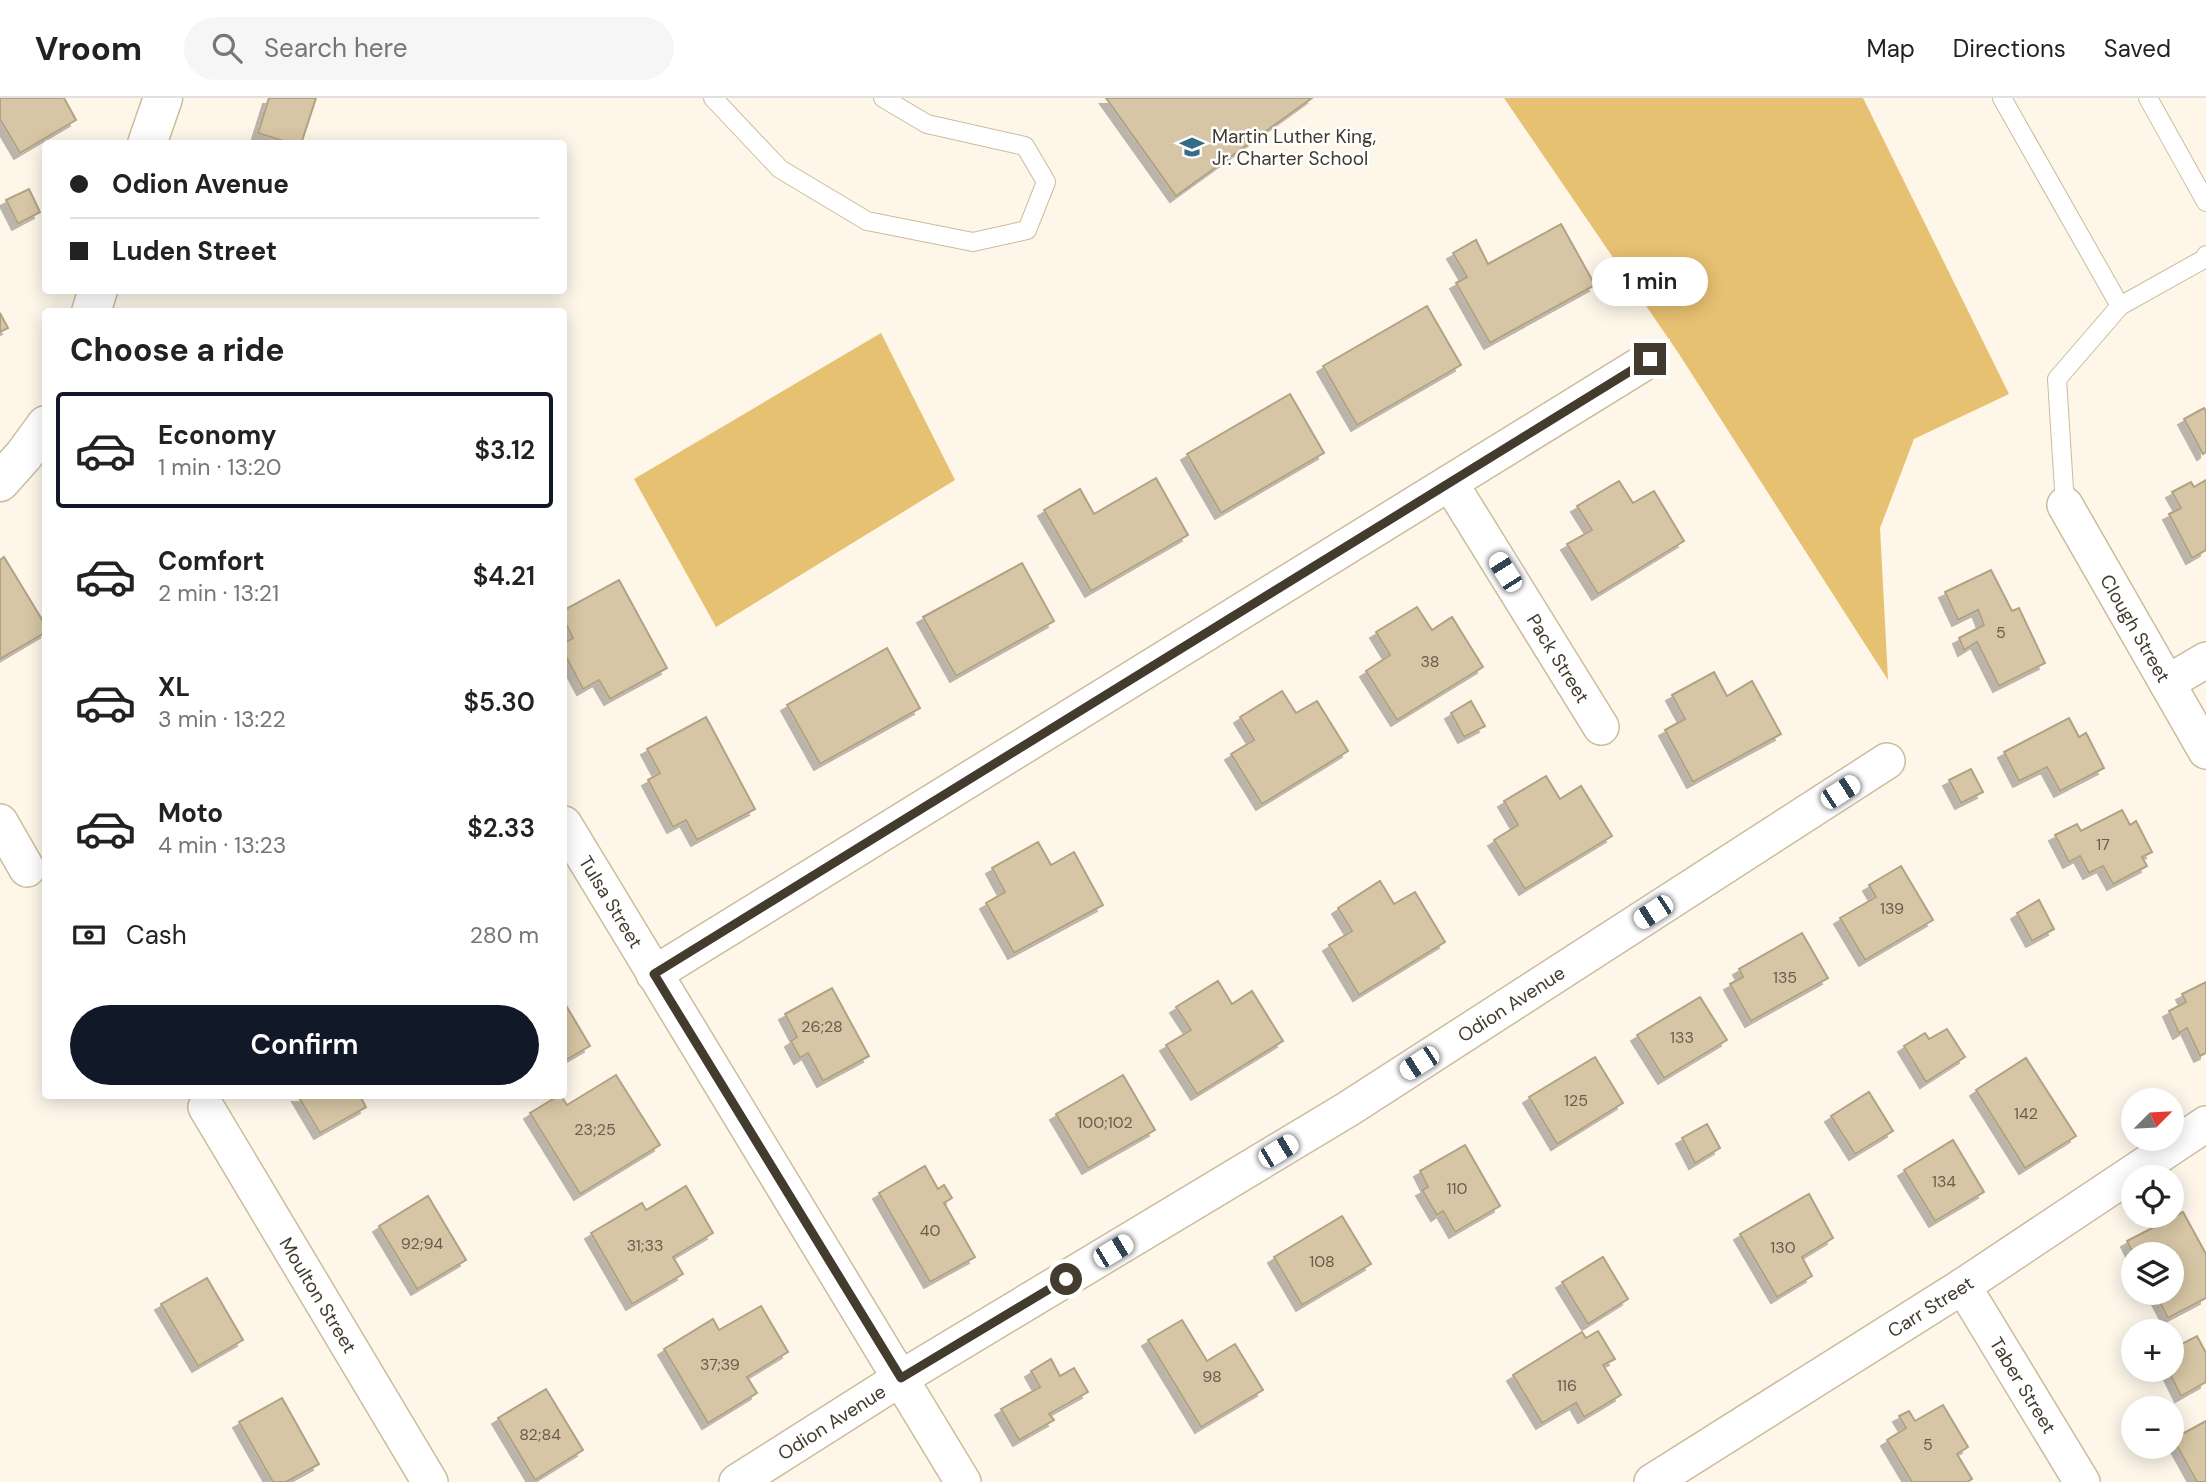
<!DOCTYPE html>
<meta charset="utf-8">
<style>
:root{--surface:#fff;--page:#f6f6f6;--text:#222;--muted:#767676;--line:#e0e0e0;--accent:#111827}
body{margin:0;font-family:"DM Sans",sans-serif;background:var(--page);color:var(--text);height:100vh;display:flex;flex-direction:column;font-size:26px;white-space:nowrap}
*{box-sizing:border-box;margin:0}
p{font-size:23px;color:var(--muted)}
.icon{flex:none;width:38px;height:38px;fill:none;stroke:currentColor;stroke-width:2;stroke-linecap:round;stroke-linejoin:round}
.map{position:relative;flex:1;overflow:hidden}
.drawer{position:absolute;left:42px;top:210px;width:525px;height:791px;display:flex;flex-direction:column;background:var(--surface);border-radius:7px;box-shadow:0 4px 18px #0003}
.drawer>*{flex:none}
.top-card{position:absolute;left:42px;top:42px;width:525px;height:154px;border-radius:7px;box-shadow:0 4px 18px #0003;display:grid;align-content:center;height:154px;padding:0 28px;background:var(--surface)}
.needle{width:46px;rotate:66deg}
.controls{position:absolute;left:2121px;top:990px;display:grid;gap:14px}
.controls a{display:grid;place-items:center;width:63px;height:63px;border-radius:50%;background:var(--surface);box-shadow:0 4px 18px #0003;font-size:35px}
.end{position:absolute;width:32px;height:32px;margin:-16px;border:9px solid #423b2e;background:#fff;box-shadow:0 0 0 4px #fff}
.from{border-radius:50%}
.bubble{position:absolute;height:49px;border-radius:24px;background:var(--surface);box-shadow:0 4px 18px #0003;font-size:23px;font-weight:600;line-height:49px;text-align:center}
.car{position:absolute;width:21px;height:42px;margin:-21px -10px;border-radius:9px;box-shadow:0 0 5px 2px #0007;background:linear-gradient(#fff 24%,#345 0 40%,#fff 0 76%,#345 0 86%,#fff 0)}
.top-card b{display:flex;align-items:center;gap:24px;height:66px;font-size:26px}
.top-card b+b{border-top:2px solid var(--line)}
.top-card i{width:18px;height:18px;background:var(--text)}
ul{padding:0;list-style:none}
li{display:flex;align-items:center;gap:21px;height:116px;margin:0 14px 10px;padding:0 14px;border:4px solid transparent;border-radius:7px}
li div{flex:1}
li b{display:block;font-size:26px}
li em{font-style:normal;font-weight:600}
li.active{border-color:var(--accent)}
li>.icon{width:63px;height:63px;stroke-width:1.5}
h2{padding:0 28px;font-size:32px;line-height:84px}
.pay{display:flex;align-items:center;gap:18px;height:77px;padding:0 28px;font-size:26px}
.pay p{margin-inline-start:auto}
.action{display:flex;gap:14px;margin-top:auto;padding:14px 28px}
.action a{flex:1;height:80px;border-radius:42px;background:var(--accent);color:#fff;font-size:28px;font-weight:600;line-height:80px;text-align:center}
header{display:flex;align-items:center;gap:42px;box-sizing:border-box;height:98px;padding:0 35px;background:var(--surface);border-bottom:2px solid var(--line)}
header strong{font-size:33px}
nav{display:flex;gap:38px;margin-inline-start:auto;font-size:24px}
.search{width:490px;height:63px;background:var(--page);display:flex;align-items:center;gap:18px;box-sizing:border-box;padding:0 24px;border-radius:38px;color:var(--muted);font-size:26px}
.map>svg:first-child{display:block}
.green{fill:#e7c172}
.building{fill:#d6c6a5;stroke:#b2a283;stroke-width:2;filter:url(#shadow)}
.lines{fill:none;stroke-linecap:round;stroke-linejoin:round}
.service-casing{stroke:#ccbc9c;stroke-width:20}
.minor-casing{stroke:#ccbc9c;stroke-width:38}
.tertiary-casing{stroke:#ccbc9c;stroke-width:41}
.service{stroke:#fff;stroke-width:18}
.minor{stroke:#fff;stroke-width:35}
.tertiary{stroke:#fff;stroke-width:38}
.route{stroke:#423b2e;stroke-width:9}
.labels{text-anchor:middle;stroke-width:5;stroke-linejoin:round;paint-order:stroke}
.number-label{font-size:16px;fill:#675e4c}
.poi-label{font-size:19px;fill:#423b2e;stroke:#fff;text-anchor:start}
.street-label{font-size:19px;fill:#423b2e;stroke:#fff}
</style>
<header>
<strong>Vroom</strong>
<div class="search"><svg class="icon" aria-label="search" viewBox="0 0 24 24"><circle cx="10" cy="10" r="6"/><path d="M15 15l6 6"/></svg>Search here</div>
<nav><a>Map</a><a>Directions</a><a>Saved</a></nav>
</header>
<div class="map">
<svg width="2206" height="1384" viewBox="0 0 2206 1384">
<defs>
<filter id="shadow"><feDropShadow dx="-6" dy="6" stdDeviation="0" flood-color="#0004"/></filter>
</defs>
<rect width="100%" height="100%" fill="#fdf6e9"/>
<!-- green -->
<g class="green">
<path d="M1504,0H1863L2009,296L1914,341L1880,430L1888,582L1679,256Z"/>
<path d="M881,235L955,382L716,529L634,381Z"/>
</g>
<!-- building -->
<g class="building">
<path d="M0,0H64L76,22L20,55L0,21Z"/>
<path d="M269,0H316L301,46H293L258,35Z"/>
<path d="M1106,0H1312L1176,98Z"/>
<path d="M29,91L40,114L18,126L6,102Z"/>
<path d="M1561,126L1595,187L1490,245L1456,185L1467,179L1453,155L1476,142L1488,166Z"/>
<path d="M1427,208L1461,267L1357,327L1323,268Z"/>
<path d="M0,215L8,230L0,234Z"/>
<path d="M1290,296L1324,355L1221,415L1187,356Z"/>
<path d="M2204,310L2206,313V354L2203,356L2184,321Z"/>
<path d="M1156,380L1188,437L1091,493L1044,412L1080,391L1094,416Z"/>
<path d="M2206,382V452L2192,460L2169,416L2181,410L2172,394L2191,384L2194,389Z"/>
<path d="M1619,383L1633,405L1654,393L1684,443L1598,496L1567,446L1592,432L1577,408Z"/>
<path d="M4,459L46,528V534L0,561V462Z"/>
<path d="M1022,465L1054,523L956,578L923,519Z"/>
<path d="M1991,472L2012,513L2019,510L2045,565L1999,588L1977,544L1964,552L1959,540L1984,527L1978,512L1958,522L1945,494Z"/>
<path d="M619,482L667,570L610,601L599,582L583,591L564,555V545L573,540L564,522V512Z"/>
<path d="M1417,509L1432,532L1452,519L1483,569L1397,622L1366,573L1390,557L1376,534Z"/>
<path d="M887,550L920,610L820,666L787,607Z"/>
<path d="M1714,574L1727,598L1752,583L1781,636L1693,684L1665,632L1685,621L1672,597Z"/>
<path d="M1282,593L1296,615L1317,603L1348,653L1262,706L1231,656L1254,642L1240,619Z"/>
<path d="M1471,603L1485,628L1464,639L1451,615Z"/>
<path d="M706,619L755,711L697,742L686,722L673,729L648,682L660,675L647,651Z"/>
<path d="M2069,620L2079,639L2086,635L2104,670L2060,693L2047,669L2019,683L2004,654Z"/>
<path d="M1971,671L1983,694L1961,705L1949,682Z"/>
<path d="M1546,678L1560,701L1581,688L1612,738L1525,791L1494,742L1518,727L1504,703Z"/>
<path d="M2122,712L2130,727L2136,723L2152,754L2142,759L2147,768L2113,786L2103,768L2089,775L2080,758L2069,764L2055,737L2077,726L2081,733Z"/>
<path d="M1038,744L1051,767L1074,754L1103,807L1014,855L986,805L1005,794L992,770Z"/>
<path d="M1901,768L1933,822L1865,862L1840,820L1876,799L1869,787Z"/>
<path d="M1380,783L1394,806L1415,794L1445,844L1359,897L1329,847L1352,833L1338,810Z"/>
<path d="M2039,802L2054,831L2032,843L2017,815Z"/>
<path d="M1802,835L1828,880L1751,923L1730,886L1743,879L1739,871Z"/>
<path d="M1218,883L1232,906L1252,893L1283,943L1197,996L1166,947L1191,932L1176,909Z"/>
<path d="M2206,884V955L2200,958L2187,930L2179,935L2169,913L2186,904L2182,896Z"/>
<path d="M832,890L869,958L823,983L808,955L800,960L791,943L797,939L785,916Z"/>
<path d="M1700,899L1727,942L1664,980L1637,937Z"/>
<path d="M564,904L590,948L564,963Z"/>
<path d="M1947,931L1965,959L1926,984L1904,948L1925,935L1929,941Z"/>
<path d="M1595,959L1623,1005L1557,1046L1529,999Z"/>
<path d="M2026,960L2076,1038L2025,1070L1976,992Z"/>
<path d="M616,977L660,1047L580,1096L530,1015L558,998H561L567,1007Z"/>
<path d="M1123,977L1155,1032L1088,1070L1056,1016Z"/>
<path d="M1869,994L1893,1033L1855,1056L1831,1018Z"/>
<path d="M298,998H360L366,1009L320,1035Z"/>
<path d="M1707,1026L1720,1050L1695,1065L1682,1040Z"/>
<path d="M1953,1042L1984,1094L1935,1123L1904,1072Z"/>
<path d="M1465,1047L1500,1108L1455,1134L1443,1113L1437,1117L1422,1092L1428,1089L1420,1073Z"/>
<path d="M925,1068L938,1091L944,1087L952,1100L944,1105L975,1159L930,1184L879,1095Z"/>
<path d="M686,1088L713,1135L673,1159L683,1176L632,1206L591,1135L642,1105L646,1112Z"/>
<path d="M1809,1096L1833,1140L1802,1159L1812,1178L1777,1199L1740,1136Z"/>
<path d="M428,1098L466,1162L417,1191L379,1128Z"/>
<path d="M2183,1114L2206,1156V1200L2168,1220L2155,1195H2172V1157H2134L2127,1143Z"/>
<path d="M1342,1118L1371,1166L1302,1207L1274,1159Z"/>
<path d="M1603,1159L1628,1201L1588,1226L1562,1184Z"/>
<path d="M207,1180L243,1242L198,1268L161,1206Z"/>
<path d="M761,1208L788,1254L747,1279L757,1295L708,1325L664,1251L713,1221L719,1232Z"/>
<path d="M1182,1222L1207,1263L1235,1246L1263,1292L1201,1329L1148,1242Z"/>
<path d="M1598,1233L1615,1261L1603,1267L1621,1297L1584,1319L1576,1305L1542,1325L1513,1277L1582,1234L1586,1240Z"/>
<path d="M2197,1238L2206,1255V1284L2181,1298L2168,1272H2172V1251Z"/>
<path d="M1051,1261L1060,1278L1074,1270L1088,1294L1049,1316L1054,1322L1019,1342L1001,1311L1040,1289L1031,1273Z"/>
<path d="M546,1291L583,1352L535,1382L498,1320Z"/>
<path d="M282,1300L319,1366L286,1384H273L239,1324Z"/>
<path d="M1943,1307L1968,1349L1957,1356L1972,1381L1967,1384H1912L1887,1342L1906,1330L1899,1318L1909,1313L1915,1323Z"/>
<path d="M2206,1323V1384H2197L2173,1341Z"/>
</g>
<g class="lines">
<!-- service casing -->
<g class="service-casing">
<g id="service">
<path d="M713,0L780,71L867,123L973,144L1027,132L1046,84L1025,48L927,26L883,0"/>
<path d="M2002,0L2120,208"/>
<path d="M2148,0L2206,104"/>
<path d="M2065,407L2057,281L2120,208L2204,161L2206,157"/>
</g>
</g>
<!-- minor casing -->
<g class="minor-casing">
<g id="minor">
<path id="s1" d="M1450,385L1601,629"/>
<path id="s2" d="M2065,407L2206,653"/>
<path d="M2167,585L2206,562"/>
<path d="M0,724L27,771"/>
<path id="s3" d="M564,726L963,1384"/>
<path d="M654,876L1650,261"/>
<path id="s4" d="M206,1009L430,1384"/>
<path id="s5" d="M1963,1188L2082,1384"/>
<path id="s6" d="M737,1384L901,1280L1348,1011L1887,663"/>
<path id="s7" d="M1652,1384L1963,1188L2206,1026"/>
</g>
</g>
<!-- tertiary casing -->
<g class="tertiary-casing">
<g id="tertiary">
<path d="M147,46L163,0"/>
<path d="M91,214L98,192"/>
<path d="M0,384L24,357L46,327"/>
</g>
</g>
<!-- service -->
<use href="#service" class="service"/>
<!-- minor -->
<use href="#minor" class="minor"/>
<!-- tertiary -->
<use href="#tertiary" class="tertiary"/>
</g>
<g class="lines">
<!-- route -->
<path class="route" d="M1066,1181L901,1280L654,876L1650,261"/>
</g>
<!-- icons -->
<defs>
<g id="school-bare" transform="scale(1.89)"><path d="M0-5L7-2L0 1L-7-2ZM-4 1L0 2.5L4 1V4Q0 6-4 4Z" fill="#366b87" stroke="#fff" stroke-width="2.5" paint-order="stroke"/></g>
</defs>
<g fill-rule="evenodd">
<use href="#school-bare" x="1192" y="49"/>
</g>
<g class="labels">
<!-- number labels -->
<g class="number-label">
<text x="2001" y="540">5</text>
<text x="1430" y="569">38</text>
<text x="2103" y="752">17</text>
<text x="1892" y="816">139</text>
<text x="1785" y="885">135</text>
<text x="822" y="934">26;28</text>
<text x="1682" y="945">133</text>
<text x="1576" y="1008">125</text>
<text x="2026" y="1021">142</text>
<text x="1105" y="1030">100;102</text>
<text x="595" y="1037">23;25</text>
<text x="1944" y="1089">134</text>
<text x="1457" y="1096">110</text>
<text x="930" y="1138">40</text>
<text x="422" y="1151">92;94</text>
<text x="645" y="1153">31;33</text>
<text x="1783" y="1155">130</text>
<text x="1322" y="1169">108</text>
<text x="720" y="1272">37;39</text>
<text x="1212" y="1284">98</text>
<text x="1567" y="1293">116</text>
<text x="540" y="1342">82;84</text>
<text x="1928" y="1352">5</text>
</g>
<!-- poi labels -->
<g class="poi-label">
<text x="1212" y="45">Martin Luther King,<tspan x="1212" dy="22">Jr. Charter School</tspan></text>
</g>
<!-- street labels -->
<g class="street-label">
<text dy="7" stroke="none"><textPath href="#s2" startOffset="142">Clough Street</textPath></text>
<text dy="7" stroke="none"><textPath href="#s1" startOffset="206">Pack Street</textPath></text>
<text dy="7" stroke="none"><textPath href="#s3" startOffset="91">Tulsa Street</textPath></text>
<text dy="7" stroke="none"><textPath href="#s6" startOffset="910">Odion Avenue</textPath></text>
<text dy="7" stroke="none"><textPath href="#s4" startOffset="219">Moulton Street</textPath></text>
<text dy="7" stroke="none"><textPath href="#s7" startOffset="329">Carr Street</textPath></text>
<text dy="7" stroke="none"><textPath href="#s5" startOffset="116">Taber Street</textPath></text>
<text dy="7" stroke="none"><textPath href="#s6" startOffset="112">Odion Avenue</textPath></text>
</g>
</g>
</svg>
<div class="controls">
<a><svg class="needle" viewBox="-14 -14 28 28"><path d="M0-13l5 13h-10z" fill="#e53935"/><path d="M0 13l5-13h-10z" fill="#767676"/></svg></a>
<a><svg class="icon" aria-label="locate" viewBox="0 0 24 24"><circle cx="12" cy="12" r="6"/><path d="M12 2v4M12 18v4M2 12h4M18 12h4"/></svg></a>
<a><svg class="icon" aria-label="layers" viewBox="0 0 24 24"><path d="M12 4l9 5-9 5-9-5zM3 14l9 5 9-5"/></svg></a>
<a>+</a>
<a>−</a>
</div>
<i class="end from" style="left:1066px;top:1181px"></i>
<i class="end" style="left:1650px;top:261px"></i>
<div class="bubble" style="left:1592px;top:159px;width:116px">1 min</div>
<i class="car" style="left:1505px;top:474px;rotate:328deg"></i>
<i class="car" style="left:1840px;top:694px;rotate:57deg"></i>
<i class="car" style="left:1653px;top:814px;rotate:237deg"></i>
<i class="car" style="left:1419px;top:965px;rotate:237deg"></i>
<i class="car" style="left:1278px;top:1053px;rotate:59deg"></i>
<i class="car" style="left:1113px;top:1153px;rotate:59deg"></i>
<div class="top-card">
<b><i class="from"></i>Odion Avenue</b>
<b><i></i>Luden Street</b>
</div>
<section class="drawer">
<h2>Choose a ride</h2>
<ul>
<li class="active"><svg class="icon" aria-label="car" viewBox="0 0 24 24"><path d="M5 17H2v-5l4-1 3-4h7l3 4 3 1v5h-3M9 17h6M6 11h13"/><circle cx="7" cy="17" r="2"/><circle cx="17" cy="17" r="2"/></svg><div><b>Economy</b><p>1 min · 13:20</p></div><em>$3.12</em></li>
<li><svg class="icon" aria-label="car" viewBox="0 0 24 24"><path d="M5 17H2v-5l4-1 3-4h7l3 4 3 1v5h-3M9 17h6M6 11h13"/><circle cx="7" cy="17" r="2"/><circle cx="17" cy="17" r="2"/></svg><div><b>Comfort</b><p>2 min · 13:21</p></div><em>$4.21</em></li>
<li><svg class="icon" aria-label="car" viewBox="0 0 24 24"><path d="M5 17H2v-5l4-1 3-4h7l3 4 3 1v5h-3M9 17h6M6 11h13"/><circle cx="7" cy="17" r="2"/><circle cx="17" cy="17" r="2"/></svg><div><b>XL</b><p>3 min · 13:22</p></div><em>$5.30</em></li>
<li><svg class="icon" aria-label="car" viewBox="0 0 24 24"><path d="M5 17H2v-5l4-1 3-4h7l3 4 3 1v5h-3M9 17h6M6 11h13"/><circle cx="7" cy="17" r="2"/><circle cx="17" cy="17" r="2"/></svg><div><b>Moto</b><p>4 min · 13:23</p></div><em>$2.33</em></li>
</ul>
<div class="pay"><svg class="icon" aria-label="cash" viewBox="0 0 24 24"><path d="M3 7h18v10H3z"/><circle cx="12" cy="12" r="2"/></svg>Cash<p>280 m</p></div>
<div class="action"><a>Confirm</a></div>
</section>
</div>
